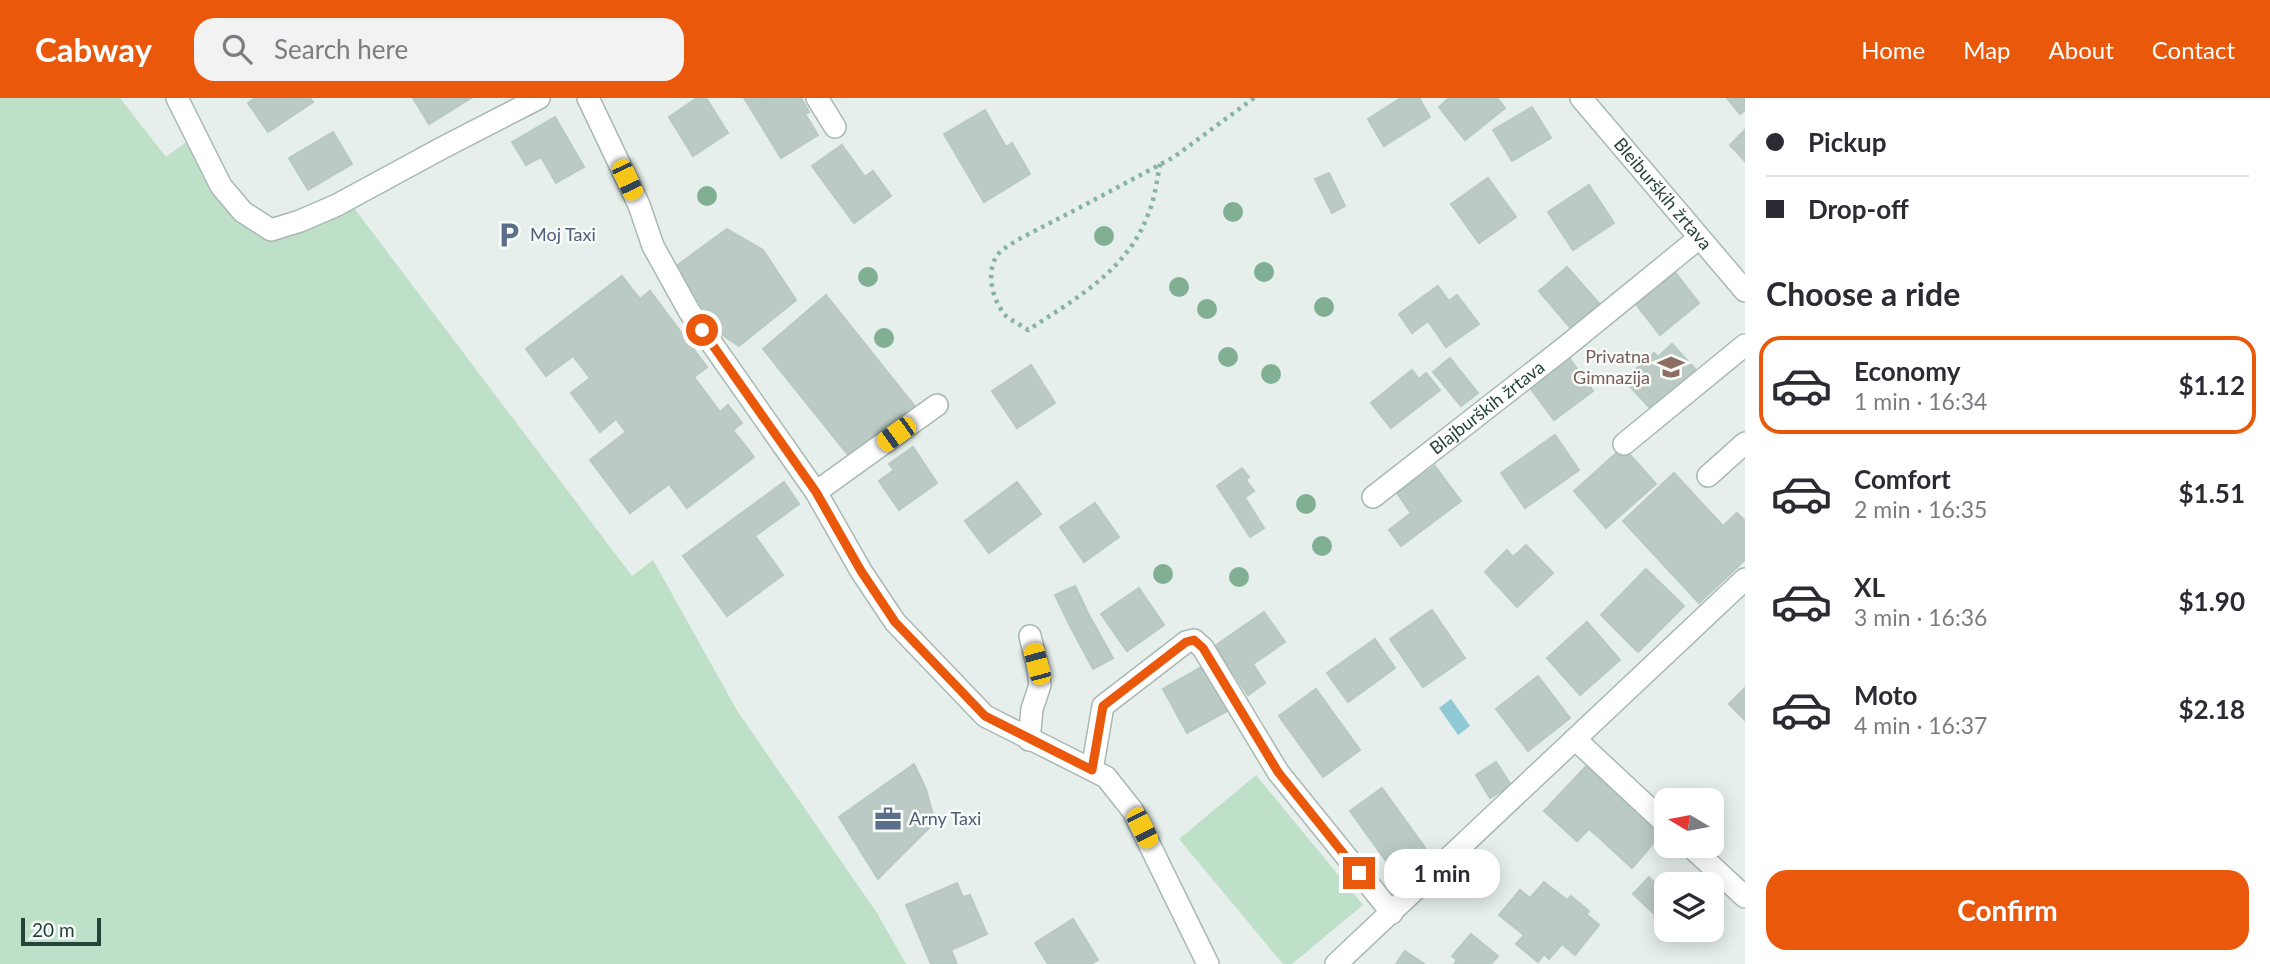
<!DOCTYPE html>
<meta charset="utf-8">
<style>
:root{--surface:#fff;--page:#f2f2f3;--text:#2b2b33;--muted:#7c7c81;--line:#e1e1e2;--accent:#ea580c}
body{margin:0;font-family:Lato,sans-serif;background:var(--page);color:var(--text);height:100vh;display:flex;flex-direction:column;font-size:26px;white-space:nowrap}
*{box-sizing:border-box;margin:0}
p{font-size:23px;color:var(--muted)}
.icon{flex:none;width:38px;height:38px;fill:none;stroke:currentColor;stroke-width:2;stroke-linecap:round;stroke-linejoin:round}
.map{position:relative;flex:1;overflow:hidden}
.details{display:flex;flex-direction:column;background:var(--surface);width:525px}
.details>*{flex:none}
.banner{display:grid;align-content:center;height:154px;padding:0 21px;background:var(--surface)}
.needle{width:46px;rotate:280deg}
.buttons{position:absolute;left:1654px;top:690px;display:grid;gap:14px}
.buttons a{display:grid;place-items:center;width:70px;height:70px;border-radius:14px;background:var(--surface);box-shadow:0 4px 18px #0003;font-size:35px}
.scale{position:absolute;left:21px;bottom:18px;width:80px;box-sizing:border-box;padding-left:7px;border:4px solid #24423a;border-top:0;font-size:19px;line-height:24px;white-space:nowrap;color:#24423a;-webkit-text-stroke:5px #f7fbf9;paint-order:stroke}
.end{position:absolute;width:32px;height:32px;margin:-16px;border:9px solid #ea580c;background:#fff;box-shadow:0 0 0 4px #fff}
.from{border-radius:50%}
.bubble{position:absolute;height:49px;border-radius:21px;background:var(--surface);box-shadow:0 4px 18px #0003;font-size:23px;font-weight:700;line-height:49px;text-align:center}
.car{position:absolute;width:21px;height:42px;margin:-21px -10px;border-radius:9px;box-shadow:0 0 5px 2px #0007;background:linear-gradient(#f5c518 24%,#345 0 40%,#f5c518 0 76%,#345 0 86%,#f5c518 0)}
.banner b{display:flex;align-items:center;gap:24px;height:66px;font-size:26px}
.banner b+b{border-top:2px solid var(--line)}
.banner i{width:18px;height:18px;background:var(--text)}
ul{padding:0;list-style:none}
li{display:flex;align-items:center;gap:21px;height:98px;margin:0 14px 10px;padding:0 7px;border:4px solid transparent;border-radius:21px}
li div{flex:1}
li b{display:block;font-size:26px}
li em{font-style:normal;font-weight:700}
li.selected{border-color:var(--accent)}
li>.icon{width:63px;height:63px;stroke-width:1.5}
h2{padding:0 21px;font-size:32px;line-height:84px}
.cta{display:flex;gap:14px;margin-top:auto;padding:14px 21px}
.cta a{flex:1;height:80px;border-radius:21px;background:var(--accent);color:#fff;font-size:28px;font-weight:700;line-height:80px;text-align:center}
header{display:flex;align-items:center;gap:42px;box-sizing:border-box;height:98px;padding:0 35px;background:var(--accent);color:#fff}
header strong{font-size:33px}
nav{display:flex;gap:38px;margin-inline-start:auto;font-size:24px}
.search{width:490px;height:63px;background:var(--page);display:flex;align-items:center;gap:18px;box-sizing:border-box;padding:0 24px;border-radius:21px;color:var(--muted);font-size:26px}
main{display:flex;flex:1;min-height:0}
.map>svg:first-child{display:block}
.green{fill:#bfe0c8}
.water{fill:#8ec9d4}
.building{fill:#bbcac4;stroke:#b8c9c2;stroke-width:2}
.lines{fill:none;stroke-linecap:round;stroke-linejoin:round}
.minor-casing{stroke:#a8b8b2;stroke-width:24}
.path{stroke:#86b3a5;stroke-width:4.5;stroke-dasharray:3.5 5;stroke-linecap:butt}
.minor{stroke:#fff;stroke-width:21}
.tree{fill:#80af93}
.route{stroke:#ea580c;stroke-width:9}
.labels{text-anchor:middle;stroke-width:5;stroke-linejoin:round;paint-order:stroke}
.street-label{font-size:18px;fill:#24423a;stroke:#f7fbf9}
.service-label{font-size:18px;fill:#4e5e75;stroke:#f7fbf9;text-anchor:start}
.education-label{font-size:18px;fill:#785e54;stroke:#f7fbf9;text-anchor:end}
</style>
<header>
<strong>Cabway</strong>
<div class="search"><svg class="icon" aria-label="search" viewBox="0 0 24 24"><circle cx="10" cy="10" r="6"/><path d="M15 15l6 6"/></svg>Search here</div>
<nav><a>Home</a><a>Map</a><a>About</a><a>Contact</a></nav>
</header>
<main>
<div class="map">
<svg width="1745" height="866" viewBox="0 0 1745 866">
<rect width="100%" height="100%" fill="#e6efeb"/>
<!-- green -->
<g class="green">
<path d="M0,0H120L166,59L196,37L221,88L270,132L348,102L632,478L653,462L738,614L877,815L906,866H0Z"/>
<path d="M1256,677L1363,807L1292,866H1283L1179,741Z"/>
</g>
<!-- water -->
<path class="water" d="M1451,601L1470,628L1458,637L1439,610Z"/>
<!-- building -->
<g class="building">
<path d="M255,0H310L313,4L268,34L248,5Z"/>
<path d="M413,0H471L429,26Z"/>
<path d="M697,0H706L728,35L693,58L669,19Z"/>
<path d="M744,0H769L751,11Z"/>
<path d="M769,0H801L809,14L805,16L818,37L781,60L751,11Z"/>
<path d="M1401,0H1419L1430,19L1384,48L1368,21Z"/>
<path d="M1449,0H1497L1505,10L1465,42L1439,9Z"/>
<path d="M1727,0H1745V12L1740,16Z"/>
<path d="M1532,9L1551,40L1512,63L1493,32Z"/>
<path d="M985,12L1006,49L1012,45L1030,76L984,104L944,36Z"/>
<path d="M555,19L584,69L556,85L541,59L526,67L512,44Z"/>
<path d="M1745,32V63L1730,47Z"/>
<path d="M333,34L352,66L308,92L289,60Z"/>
<path d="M842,47L865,79L873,73L891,98L854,125L812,68Z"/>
<path d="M1329,75L1345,108L1332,115L1315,81Z"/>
<path d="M1488,80L1516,119L1479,145L1451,106Z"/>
<path d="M1589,87L1614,125L1573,152L1548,114Z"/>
<path d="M727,131L763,152L796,202L739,248L721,236L675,169Z"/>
<path d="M1567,169L1602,209L1574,234L1539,193Z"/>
<path d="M1675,174L1699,205L1660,237L1635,205Z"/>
<path d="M622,178L640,201L650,193L707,269L694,279L720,314L728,307L742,325L733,332L754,359L687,410L669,386L630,415L590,362L626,334L616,321L600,334L571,295L590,280L573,258L546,278L526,251Z"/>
<path d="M1438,188L1449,203L1457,197L1479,226L1446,249L1428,223L1412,235L1399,216Z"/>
<path d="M826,197L917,311L853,363L763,251Z"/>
<path d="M1672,246L1696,272L1652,312L1624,282L1654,255L1658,259Z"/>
<path d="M1565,254L1593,293L1554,322L1525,283Z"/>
<path d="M1450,260L1478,295L1461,308L1433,274Z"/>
<path d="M1031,267L1055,305L1017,330L992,293Z"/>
<path d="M1412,272L1419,281L1426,275L1440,292L1391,330L1371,305Z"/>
<path d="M1555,337L1579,372L1525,410L1501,375Z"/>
<path d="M913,349L937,385L899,412L879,383L894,372L889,366Z"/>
<path d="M1623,349L1656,386L1606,430L1574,393Z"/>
<path d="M1435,368L1461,403L1401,448L1389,432L1411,415L1397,395Z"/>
<path d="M1242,370L1249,379L1246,382L1254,393L1231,409L1217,388Z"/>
<path d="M1674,375L1723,428L1737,415L1745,423V462L1699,505L1623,423Z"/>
<path d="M784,384L799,406L755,438L783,477L727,518L683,458Z"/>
<path d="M1017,384L1041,416L989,455L965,423Z"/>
<path d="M1245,400L1264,430L1250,439L1231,409Z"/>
<path d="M1095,405L1119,439L1084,464L1060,429Z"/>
<path d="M1526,447L1553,475L1517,509L1485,474L1507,452L1513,459Z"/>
<path d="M1646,471L1684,508L1638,554L1601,517Z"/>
<path d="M1075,488L1090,519L1071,530L1055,497Z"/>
<path d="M1139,490L1164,527L1127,553L1101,516Z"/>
<path d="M1432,512L1465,560L1423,589L1390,541Z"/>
<path d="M1264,514L1285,544L1253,566L1265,585L1248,597L1215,548Z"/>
<path d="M1090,519L1113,560L1093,571L1071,530Z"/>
<path d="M1587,524L1620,562L1580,597L1547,560Z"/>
<path d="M1375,541L1395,570L1348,604L1327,575Z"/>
<path d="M1205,567L1229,612L1187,635L1163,591Z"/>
<path d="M1538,578L1570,620L1528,653L1496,611Z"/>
<path d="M1745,590V622L1729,606Z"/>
<path d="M1316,591L1360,652L1323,679L1279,618Z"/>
<path d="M1496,664L1511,687L1490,700L1476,677Z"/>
<path d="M1589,665L1626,700L1595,736L1589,731L1577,743L1544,713Z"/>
<path d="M914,666L926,691L935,724L878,781L839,719Z"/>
<path d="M1382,690L1426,751L1394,774L1350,713Z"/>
<path d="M1626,700L1663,734L1632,770L1595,736Z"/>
<path d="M1649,779L1666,796V827L1633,796Z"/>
<path d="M1544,784L1567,802L1571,798L1589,813L1586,816L1599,827L1575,857L1562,846L1549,861L1544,856L1538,864L1516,846L1524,837L1499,817L1520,792L1530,800Z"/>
<path d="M957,785L963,799L970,797L987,836L951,852L957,866H931L906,807Z"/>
<path d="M1073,821L1098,862L1091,866H1048L1035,845Z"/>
<path d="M1471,836L1498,858L1491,866H1454L1457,862L1452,858Z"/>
<path d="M1405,853L1424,866H1396Z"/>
</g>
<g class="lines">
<!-- minor casing -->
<g class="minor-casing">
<g id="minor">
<path d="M177,0L221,88L243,114L271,132L300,123L337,107L442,50L539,0"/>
<path d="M588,0L639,107L653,148L689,213L816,394L861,473L895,524L985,618L1106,679L1133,713L1208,866"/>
<path d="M817,0L835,29"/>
<path id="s1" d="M1581,0L1745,193"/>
<path d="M1624,346L1745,247"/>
<path d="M1708,378L1745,345"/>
<path d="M816,394L937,307"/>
<path id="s2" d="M1373,399L1564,250L1699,140"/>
<path d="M1575,641L1666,726"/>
<path d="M1029,642L1032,611L1040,587L1037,566L1030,538"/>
<path d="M1092,672L1103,608L1186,544L1194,542L1203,550L1278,674L1392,815"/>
<path d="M1689,747L1745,799"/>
<path d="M1336,866L1745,481"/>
</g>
</g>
<!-- path -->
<path class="path" d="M1160,66C1157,82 1155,99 1149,114C1129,171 1077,200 1028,232C1021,227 1012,223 1006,218C992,203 984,170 1000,154C1009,145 1043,129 1056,122C1096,101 1135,80 1174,59L1254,0"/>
<!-- minor -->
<use href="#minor" class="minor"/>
</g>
<!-- trees -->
<g class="tree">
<circle cx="707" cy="98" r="10"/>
<circle cx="1233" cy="114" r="10"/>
<circle cx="1104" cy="138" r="10"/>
<circle cx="1264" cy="174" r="10"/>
<circle cx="868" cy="179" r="10"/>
<circle cx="1179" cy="189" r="10"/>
<circle cx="1324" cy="209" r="10"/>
<circle cx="1207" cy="211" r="10"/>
<circle cx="884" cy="240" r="10"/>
<circle cx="1228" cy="259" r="10"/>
<circle cx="1271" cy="276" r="10"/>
<circle cx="1306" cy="406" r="10"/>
<circle cx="1322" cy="448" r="10"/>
<circle cx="1163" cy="476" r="10"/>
<circle cx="1239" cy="479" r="10"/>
</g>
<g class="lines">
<!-- route -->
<path class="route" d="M702,232L816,394L861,473L895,524L985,618L1092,672L1103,608L1186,544L1194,542L1203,550L1278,674L1359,775"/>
</g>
<!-- icons -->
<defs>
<g id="parking-bare" transform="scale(2.1)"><path d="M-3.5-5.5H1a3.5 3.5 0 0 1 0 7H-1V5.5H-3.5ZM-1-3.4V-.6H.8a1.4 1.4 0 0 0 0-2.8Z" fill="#5c6f8a" stroke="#f7fbf9" stroke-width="2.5" paint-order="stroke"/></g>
<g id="school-bare" transform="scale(2.1)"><path d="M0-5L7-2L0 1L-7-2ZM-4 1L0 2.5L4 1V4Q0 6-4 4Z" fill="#8d6e63" stroke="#f7fbf9" stroke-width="2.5" paint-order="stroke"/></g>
<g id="office-bare" transform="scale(2.1)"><path d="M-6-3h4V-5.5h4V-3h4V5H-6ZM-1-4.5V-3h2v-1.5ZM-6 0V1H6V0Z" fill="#5c6f8a" stroke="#f7fbf9" stroke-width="2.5" paint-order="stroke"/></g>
</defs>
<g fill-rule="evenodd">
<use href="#parking-bare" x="509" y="137"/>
<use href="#school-bare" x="1671" y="269"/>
<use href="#office-bare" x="888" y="721"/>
</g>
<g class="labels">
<!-- street labels -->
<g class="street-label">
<text dy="6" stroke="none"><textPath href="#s1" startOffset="126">Bleiburških žrtava</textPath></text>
<text dy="6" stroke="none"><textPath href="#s2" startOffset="145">Blajburških žrtava</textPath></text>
</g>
<!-- service labels -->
<g class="service-label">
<text x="530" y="143">Moj Taxi</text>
<text x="909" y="727">Arny Taxi</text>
</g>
<!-- education labels -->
<g class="education-label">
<text x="1650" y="265">Privatna<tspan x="1650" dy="21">Gimnazija</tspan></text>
</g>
</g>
</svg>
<div class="buttons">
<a><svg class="needle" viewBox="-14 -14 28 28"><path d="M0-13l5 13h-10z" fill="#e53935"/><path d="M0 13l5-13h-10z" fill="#7c7c81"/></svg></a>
<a><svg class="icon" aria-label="layers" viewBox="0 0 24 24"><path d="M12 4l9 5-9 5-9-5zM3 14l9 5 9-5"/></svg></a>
</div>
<div class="scale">20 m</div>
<i class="end from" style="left:702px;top:232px"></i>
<i class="end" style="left:1359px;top:775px"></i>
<div class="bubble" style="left:1384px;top:751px;width:116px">1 min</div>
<i class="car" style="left:627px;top:82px;rotate:155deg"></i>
<i class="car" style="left:896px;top:336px;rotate:234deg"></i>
<i class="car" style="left:1037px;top:566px;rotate:345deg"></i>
<i class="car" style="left:1142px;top:730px;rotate:153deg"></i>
</div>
<section class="details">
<div class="banner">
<b><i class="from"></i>Pickup</b>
<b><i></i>Drop-off</b>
</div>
<h2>Choose a ride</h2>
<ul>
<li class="selected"><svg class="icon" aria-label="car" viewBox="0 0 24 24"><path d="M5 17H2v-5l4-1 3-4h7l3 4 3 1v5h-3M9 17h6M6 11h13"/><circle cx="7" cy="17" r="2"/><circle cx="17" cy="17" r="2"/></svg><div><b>Economy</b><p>1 min · 16:34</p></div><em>$1.12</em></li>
<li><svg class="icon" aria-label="car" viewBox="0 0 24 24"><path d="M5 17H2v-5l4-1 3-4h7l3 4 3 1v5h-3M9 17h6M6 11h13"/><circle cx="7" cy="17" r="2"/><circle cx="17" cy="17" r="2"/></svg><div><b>Comfort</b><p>2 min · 16:35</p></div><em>$1.51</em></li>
<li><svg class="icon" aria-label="car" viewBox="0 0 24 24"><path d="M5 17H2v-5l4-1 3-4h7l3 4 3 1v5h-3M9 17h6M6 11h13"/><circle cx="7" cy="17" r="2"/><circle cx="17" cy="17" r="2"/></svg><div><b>XL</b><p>3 min · 16:36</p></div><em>$1.90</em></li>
<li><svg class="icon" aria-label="car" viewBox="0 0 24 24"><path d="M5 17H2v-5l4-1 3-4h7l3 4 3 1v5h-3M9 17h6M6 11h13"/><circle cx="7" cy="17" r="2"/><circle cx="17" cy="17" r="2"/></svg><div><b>Moto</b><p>4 min · 16:37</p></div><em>$2.18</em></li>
</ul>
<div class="cta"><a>Confirm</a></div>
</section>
</main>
